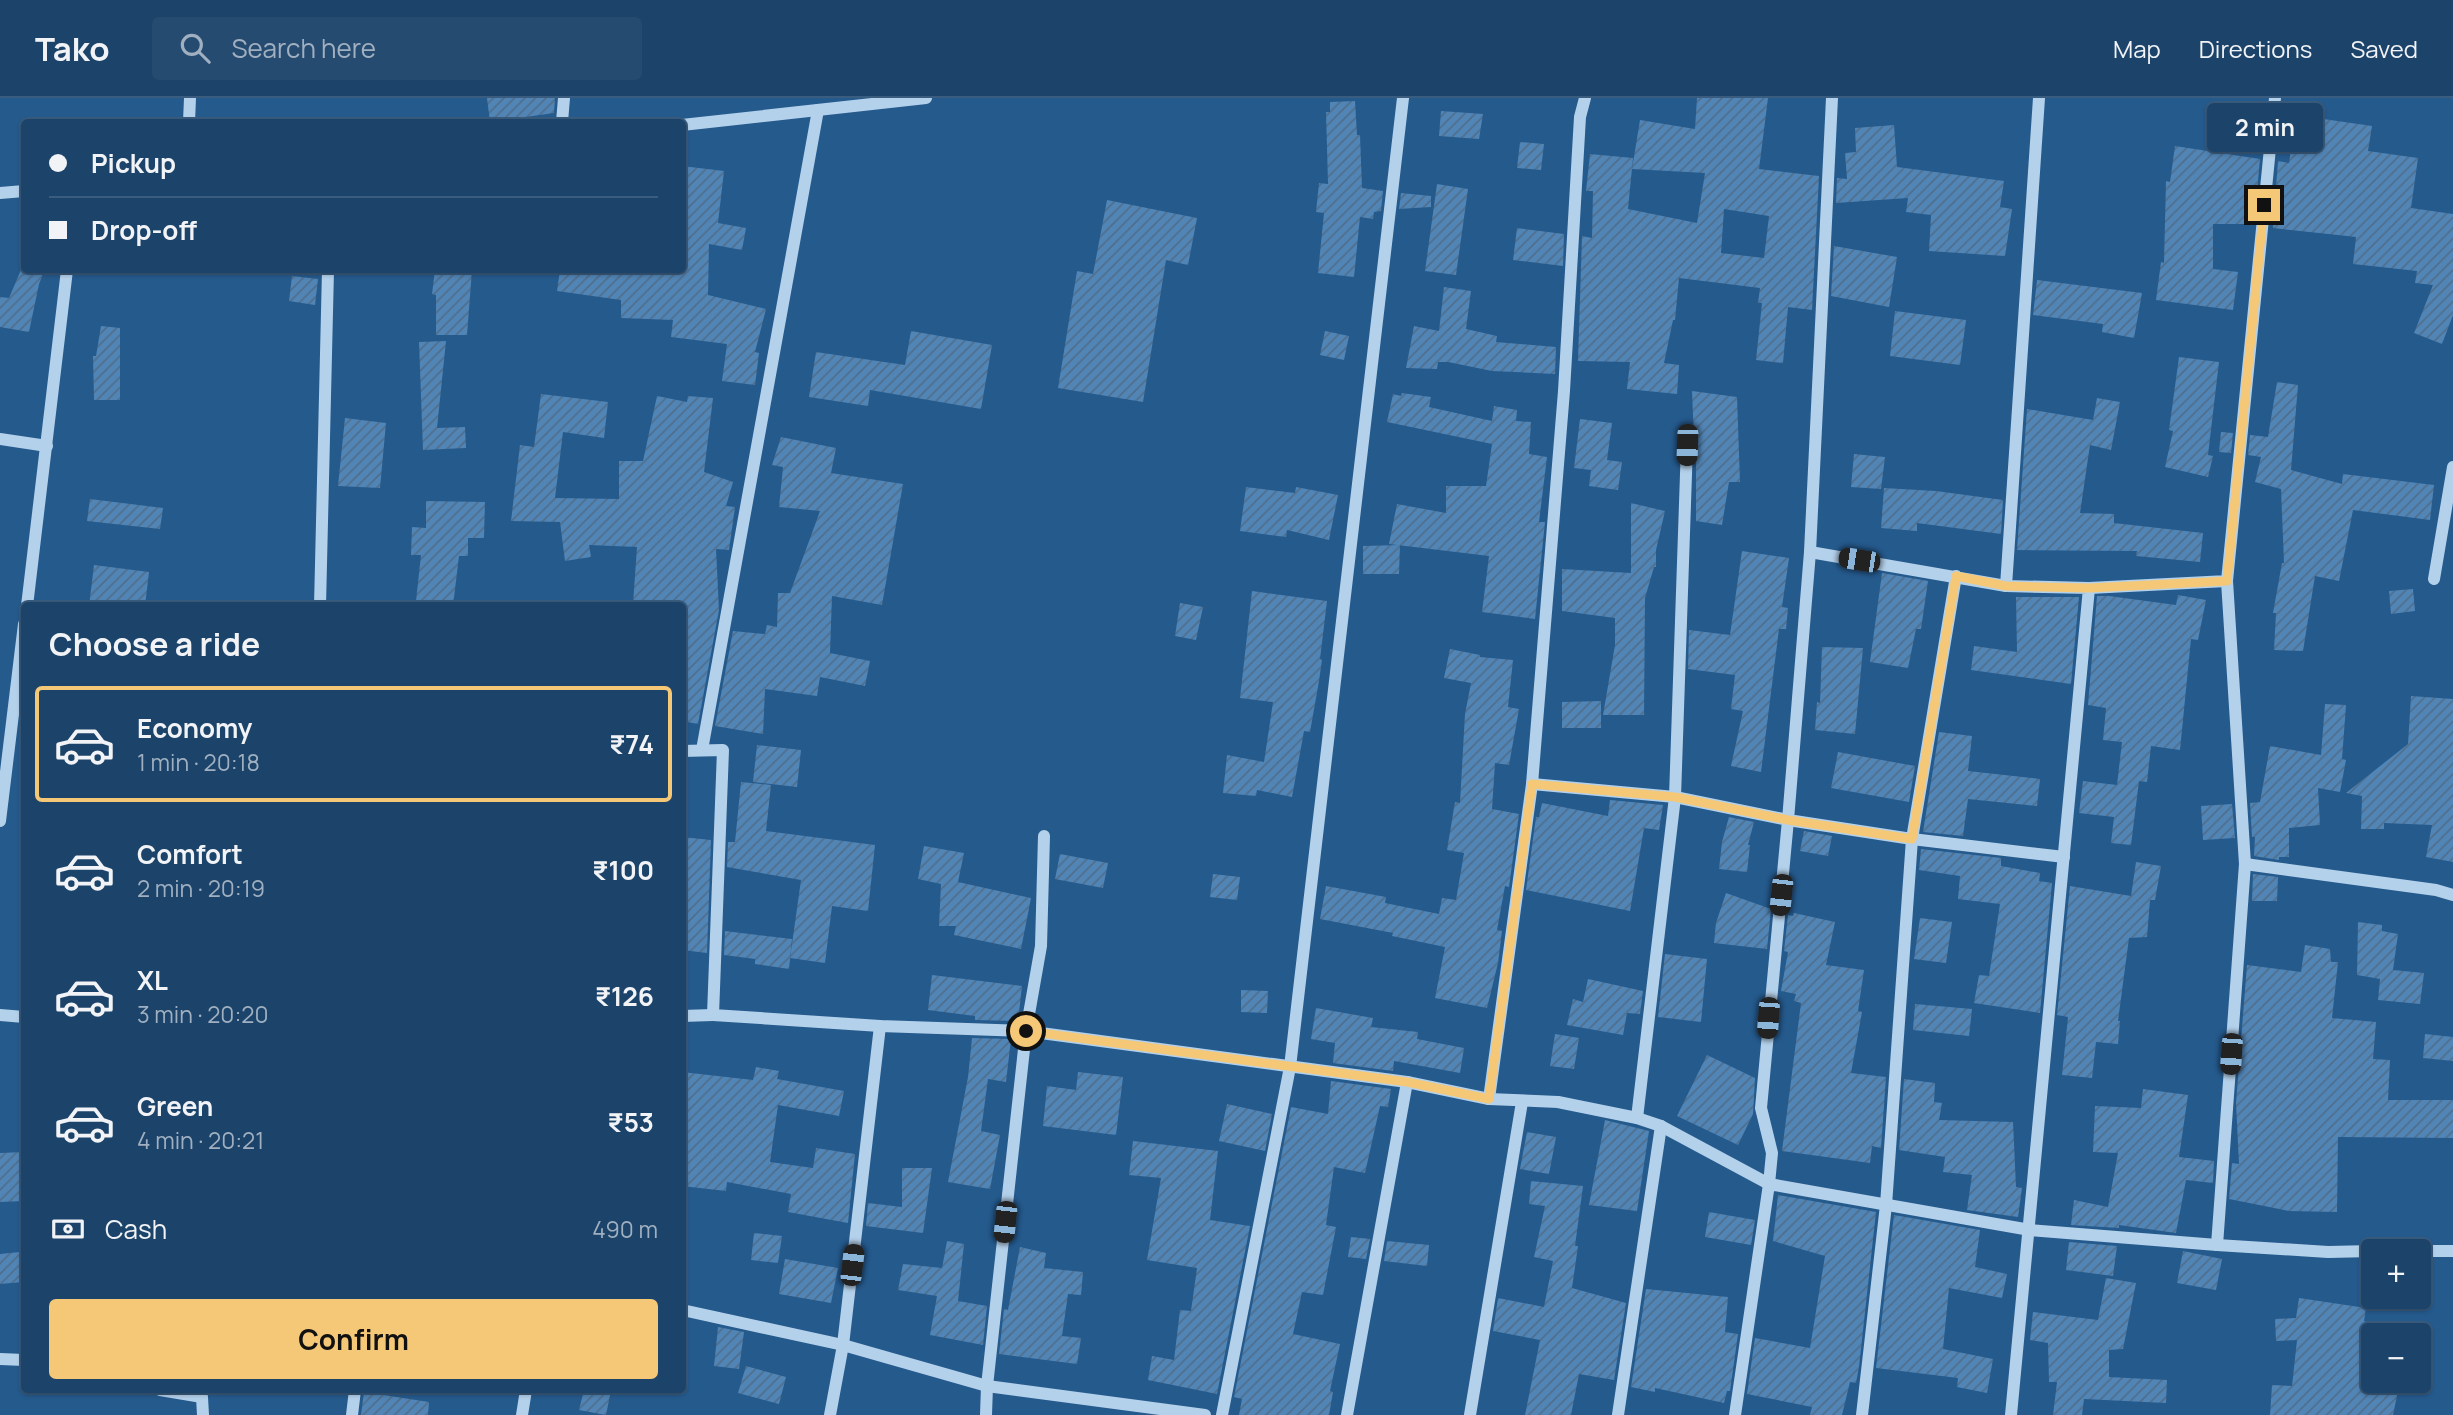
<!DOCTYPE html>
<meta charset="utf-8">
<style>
:root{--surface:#1c446a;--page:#254b70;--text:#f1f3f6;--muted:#a0b0c1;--line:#3a5c7e;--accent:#f5c878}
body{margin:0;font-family:Manrope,sans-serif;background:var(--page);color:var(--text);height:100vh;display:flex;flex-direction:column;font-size:26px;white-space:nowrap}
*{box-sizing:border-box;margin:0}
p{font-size:23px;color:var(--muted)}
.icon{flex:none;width:38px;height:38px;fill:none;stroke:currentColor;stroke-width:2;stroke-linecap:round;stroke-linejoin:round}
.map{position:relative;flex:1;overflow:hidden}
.sheet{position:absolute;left:21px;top:504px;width:665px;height:791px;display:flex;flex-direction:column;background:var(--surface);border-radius:7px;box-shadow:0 2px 5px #0004,0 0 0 2px var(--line)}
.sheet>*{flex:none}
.top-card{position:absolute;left:21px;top:21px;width:665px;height:154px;border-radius:7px;box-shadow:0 2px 5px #0004,0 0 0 2px var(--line);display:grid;align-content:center;height:154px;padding:0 28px;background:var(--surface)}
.buttons{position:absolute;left:2361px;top:1141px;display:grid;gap:14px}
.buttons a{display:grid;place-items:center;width:70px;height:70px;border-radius:7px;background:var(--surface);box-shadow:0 2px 5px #0004,0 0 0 2px var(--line);font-size:35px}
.end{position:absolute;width:32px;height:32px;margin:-16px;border:9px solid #f5c878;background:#111;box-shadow:0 0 0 4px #111}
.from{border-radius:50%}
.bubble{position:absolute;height:49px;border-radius:7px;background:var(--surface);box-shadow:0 2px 5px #0004,0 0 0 2px var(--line);font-size:23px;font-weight:700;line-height:49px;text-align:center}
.car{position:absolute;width:21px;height:42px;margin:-21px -10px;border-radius:9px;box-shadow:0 0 5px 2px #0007;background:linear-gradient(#222 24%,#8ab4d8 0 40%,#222 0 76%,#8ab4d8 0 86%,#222 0)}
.top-card b{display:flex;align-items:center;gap:24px;height:66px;font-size:26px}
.top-card b+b{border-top:2px solid var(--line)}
.top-card i{width:18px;height:18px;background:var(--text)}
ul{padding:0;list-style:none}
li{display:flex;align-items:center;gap:21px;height:116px;margin:0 14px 10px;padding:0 14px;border:4px solid transparent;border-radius:7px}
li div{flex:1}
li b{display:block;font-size:26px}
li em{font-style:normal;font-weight:700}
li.current{border-color:var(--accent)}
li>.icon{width:63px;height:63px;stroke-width:1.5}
h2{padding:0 28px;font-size:32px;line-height:84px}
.pay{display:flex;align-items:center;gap:18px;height:77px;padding:0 28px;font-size:26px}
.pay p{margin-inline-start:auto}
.cta{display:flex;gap:14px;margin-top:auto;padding:14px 28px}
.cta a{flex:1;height:80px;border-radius:7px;background:var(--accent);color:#111;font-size:28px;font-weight:700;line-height:80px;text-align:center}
header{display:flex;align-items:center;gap:42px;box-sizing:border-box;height:98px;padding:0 35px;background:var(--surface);border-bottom:2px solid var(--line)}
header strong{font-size:33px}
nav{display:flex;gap:38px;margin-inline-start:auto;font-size:24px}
.search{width:490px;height:63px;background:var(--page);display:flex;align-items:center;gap:18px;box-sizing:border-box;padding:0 24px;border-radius:7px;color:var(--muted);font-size:26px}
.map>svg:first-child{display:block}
.building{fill:url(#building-hatch);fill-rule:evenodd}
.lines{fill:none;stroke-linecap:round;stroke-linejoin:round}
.minor{stroke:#b4d1eb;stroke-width:12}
.route{stroke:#f5c878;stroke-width:9}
</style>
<header>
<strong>Tako</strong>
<div class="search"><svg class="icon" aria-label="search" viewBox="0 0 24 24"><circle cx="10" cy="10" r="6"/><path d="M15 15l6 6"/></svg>Search here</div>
<nav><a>Map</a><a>Directions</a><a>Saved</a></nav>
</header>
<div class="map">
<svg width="2453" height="1317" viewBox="0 0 2453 1317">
<defs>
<pattern id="building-hatch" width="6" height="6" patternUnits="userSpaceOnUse" patternTransform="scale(1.75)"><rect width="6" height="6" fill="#5185b6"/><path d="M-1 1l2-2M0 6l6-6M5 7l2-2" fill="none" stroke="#4f6e8c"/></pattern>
</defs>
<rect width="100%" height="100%" fill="#255a8d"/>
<!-- building -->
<g class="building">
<path d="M487,0H555L554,15L490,24Z"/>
<path d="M1697,0H1768L1759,71L1819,78L1812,212L1788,209L1783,265L1756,262L1762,205H1758L1760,190L1679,180L1675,222H1673L1664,265L1679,267L1677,296L1627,291L1630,264L1578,263L1582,138L1592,140L1593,93H1586L1590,56L1633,60L1628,111L1697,125L1705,75L1632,71L1640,22L1695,31ZM1724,111L1769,118L1764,160L1721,155Z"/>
<path d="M1355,3L1357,37H1360L1362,90L1383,93L1381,113L1374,114L1373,121L1360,119L1354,179L1318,175L1324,115L1316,114L1319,85L1328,86L1326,14H1330V4Z"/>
<path d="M1441,13L1483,16L1479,41L1439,38Z"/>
<path d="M2296,17L2372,28L2368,53L2418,60L2411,110L2453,116V217L2442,246L2414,235L2433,187L2415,185L2417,173L2353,166L2356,139L2273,130L2278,63L2289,65Z"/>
<path d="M1894,27L1897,69L2004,83L2000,109L2012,111L2005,158L1929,153L1931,117L1906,114L1908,100L1836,105L1837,80L1847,81L1845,55L1856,54L1855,30Z"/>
<path d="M1520,44L1544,46L1541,72L1517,70Z"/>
<path d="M2175,48L2260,61L2254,126H2213V171L2238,174L2233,212L2156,202L2161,164L2164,165L2166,83L2170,84Z"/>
<path d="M682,68L724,73L718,125L746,130L742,152L709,146L708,197L766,211L755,254L759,255L755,287L722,283L727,246L671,239L673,222L621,220V202L557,193L560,172H682Z"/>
<path d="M1437,86L1468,91L1456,177L1425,173Z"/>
<path d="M1401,95L1431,98V109L1399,111Z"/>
<path d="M1107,102L1197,120L1188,167L1166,162L1143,304L1058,290L1077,173L1093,176Z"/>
<path d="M1517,130L1564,136L1563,168L1513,162Z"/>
<path d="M1834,148L1897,159L1889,209L1831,198Z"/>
<path d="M23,167L24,172H33L43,176L39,186L29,234L0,229V199L9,200Z"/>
<path d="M435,172H472L467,237H436V197L432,196Z"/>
<path d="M292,178L318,181L315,207L289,203Z"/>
<path d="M2037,182L2142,195L2134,240L2102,234L2103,226L2033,217Z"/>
<path d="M1444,189L1471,193L1466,231L1497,238L1496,244L1556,249L1555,276L1492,273L1448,264H1438L1437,271L1406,270L1414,228L1439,233Z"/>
<path d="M1895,213L1966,222L1960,267L1890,258Z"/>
<path d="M101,228L120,230V302H94L93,258H96Z"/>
<path d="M911,233L992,247L981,311L870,292L868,308L809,299L816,254L905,267Z"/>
<path d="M1325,233L1349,238L1344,262L1320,257Z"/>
<path d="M446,243L437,330L465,329L466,350L423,352L419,244Z"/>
<path d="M2179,259L2219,264L2208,357L2213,358L2208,379L2165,369L2173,333L2169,332Z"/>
<path d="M2277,284L2298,287L2291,372L2342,386L2343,376L2434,387L2430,422L2353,412L2339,483L2315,478L2303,553L2274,552L2276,515H2273L2282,465H2284L2281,391L2255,384L2261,359L2248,357L2250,337L2268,339Z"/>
<path d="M1692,293L1737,299L1740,384H1729L1722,427L1696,423V347L1694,341Z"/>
<path d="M1402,295L1431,299L1429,309L1492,323L1494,308L1517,312L1516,323L1531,324L1529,356L1547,359L1539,424H1545L1535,521L1482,514L1489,458L1389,446L1397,406L1446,415V388H1486L1492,346L1387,324L1393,296L1401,298Z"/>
<path d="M541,296L608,304L604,340L563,334L555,400L619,401V363H643L657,298L687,304L688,298L713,300L704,374L733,384L726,408L735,409L729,452L716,451L719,512L698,626L682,623V508L633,506L637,449L589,447L591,459L565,463L560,424L511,423L520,347L534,349Z"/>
<path d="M2097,300L2120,304L2111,352L2090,347L2080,415L2114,416V425L2203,435L2200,464L2136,458L2137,453L2017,452L2027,311L2093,322Z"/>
<path d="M345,320L386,325L380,390L338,388Z"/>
<path d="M1580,321L1612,325L1607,362L1622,364L1618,392L1589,388L1591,372L1574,370Z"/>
<path d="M2221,334L2233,335L2231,355L2219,354Z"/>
<path d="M781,339L836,350L831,375L903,386L882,507L832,498L830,555L870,563L865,588L820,579L817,598L765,591L763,636L715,628L733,533L765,536L767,527L777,529L778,495H790L820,413L779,409L783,369L772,367Z"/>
<path d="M1854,356L1885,359L1881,391L1851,389Z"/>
<path d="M1246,389L1295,395L1296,389L1338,397L1329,442L1287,432L1286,439L1240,433Z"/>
<path d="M1884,390L1936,393L2003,402L2001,436L1917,425V433L1881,430Z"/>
<path d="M90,401L163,410L160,431L87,423Z"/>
<path d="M426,403L485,404L484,440H468V458H459L453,508L416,503L421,457H411L412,429L426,430Z"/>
<path d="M1631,405L1665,413L1656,452V469H1654L1645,500L1644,617H1603L1615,547V520L1562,513V471L1631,475Z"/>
<path d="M1400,447L1399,476H1363V448Z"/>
<path d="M1742,453L1789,460L1782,509L1788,510L1786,531H1779L1761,674L1731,668L1743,613L1731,611L1735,577L1688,571L1689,532L1730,537Z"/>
<path d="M94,467L149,474L145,508H89Z"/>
<path d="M1882,475L1928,483L1921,531H1916L1908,570L1870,564Z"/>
<path d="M2413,491L2415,513L2391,516L2389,493Z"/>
<path d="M1252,493L1327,503L1320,561L1322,562L1319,583L1310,634L1304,633L1292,699L1257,692L1256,698L1223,695L1227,657L1264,664L1273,604L1240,600Z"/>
<path d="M2178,497L2206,502L2198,542L2191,541L2180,652L2151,648L2147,684L2139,683L2131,747L2111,745L2114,719L2079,715L2083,683L2117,687L2122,644L2103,642L2106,610L2088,607L2097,498H2109L2176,507Z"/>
<path d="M2016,499H2079L2071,586L1971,572L1974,548L2017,554Z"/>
<path d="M1180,505L1203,509L1196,542L1175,538Z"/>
<path d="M1822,549L1863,550L1855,636L1815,632L1817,604L1820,605Z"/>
<path d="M1450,551L1480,557V559L1513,562L1508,609L1519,611L1509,667L1495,665L1492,711L1519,716L1509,789L1505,788L1497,832L1502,833L1498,865L1487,910L1435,900L1445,849L1392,838L1393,835L1320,821L1326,788L1386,799L1385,805L1439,816L1442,800L1456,802L1464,755L1447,752L1455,704L1460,705L1465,616L1471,585L1444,580Z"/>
<path d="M2411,598L2453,601V764L2426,759L2432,727L2384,725V731H2361L2362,698L2346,695L2408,646Z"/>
<path d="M1601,603V630H1562V604Z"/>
<path d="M2325,606L2346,607L2342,661L2346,662L2340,694L2318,690L2320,727L2289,730V759H2279V762L2254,758L2255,739H2252L2250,705L2260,704L2270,648L2321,657Z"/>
<path d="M1939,634L1972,638L1968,673L2040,681L2037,708L1968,701L1963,738L1923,734Z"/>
<path d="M757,647L801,652L797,689L753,684Z"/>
<path d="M1838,654L1915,668L1909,704L1831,690Z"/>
<path d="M741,684L771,687L766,733L875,747L868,813L832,808L825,865L790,860L801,782L727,769L728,744H735Z"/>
<path d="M1610,702L1663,707L1659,732L1644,730L1630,813L1526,792L1536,719H1539L1542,705L1608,718Z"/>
<path d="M2232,706L2235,740L2203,742L2201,708Z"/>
<path d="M1729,719L1754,724L1748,747H1750L1747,774L1719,771L1722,744Z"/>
<path d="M1804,733L1832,738L1828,758L1800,753Z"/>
<path d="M682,739L711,742L707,855L682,852Z"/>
<path d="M924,748L964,755L958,784L1031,800L1021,851L954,837L956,828H939L941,786L918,781Z"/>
<path d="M1921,751L2001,760V768L2040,775L2039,783L2052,785L2040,915L1974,905L1979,877L1989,878L2000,806L1958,801L1960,778L1919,772Z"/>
<path d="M1060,756L1108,765L1103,790L1055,781Z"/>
<path d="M2136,764L2161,768L2155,802H2150L2147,839L2129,840L2118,923H2120L2118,946L2096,944L2092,980L2062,977L2068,919L2057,917L2070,788L2131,798Z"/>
<path d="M1213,776L1240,779L1237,802L1210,799Z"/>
<path d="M2253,776L2278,779L2277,803H2252Z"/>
<path d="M1726,795L1771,811L1767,851L1714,845L1716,825Z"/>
<path d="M1794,815L1835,824L1826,867L1864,872L1858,913L1862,914L1851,975L1886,979L1881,1050L1872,1048L1870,1065L1782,1053L1801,905L1794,903L1796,896L1781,893L1788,854L1784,853L1788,817L1793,818Z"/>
<path d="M1920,820L1952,824L1946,865L1914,861Z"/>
<path d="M2358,824L2382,827V833L2398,836L2393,872L2424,875L2420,906L2378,902L2380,881L2357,877Z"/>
<path d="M725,833L792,841L789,871L755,866V861L724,857Z"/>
<path d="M2305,847L2330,851L2331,864H2338L2332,920L2376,924L2373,961L2390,962L2388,1002H2453V1040L2338,1039L2337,1114L2289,1113L2229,1101L2232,1065L2239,1066L2236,1005L2247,867L2301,874Z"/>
<path d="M1665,856L1707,861L1701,924L1658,919Z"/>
<path d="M932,877L1022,888L1018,923L975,922V918L928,912Z"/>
<path d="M1588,881L1643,893L1640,916L1627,915L1623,937L1567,927L1573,901L1583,904Z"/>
<path d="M1241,892L1268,893L1267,915L1241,914Z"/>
<path d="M1915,906L1972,911L1969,938L1913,932Z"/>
<path d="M1316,910L1373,920L1371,929L1418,934L1417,941L1464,950L1460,975L1394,963L1393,973L1333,965L1335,945L1311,941Z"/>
<path d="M1555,936L1579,940L1574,971L1550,968Z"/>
<path d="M2425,936L2453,939V963L2423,960Z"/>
<path d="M972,940L1011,941L1006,984L988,981L981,1033L1000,1037L990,1091L948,1084L968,979Z"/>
<path d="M1707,957L1755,980L1753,1016L1738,1047L1677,1018Z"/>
<path d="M756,969L779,973L777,981L844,993L839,1018L778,1007L770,1064L813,1070L816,1050L855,1056L848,1125L788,1114L791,1096L727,1084L726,1093L682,1088V974L753,982Z"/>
<path d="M1078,974L1123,979L1116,1037L1043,1028L1047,988L1076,992Z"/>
<path d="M1904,981L1935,985L1934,1004L1942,1005L1939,1022L2013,1024L2016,1089L2022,1090L2018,1119L1967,1112L1972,1077L1943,1074L1945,1059L1899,1052Z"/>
<path d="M1331,983L1391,991L1388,1009L1380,1008L1365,1075L1334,1069L1326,1127L1336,1129L1323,1197L1302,1194L1293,1236L1340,1246L1330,1293L1333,1294L1329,1317H1239L1242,1301L1234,1299L1291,1009L1328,1016Z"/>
<path d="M2143,991L2188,997L2179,1059L2214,1063L2213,1085L2186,1082L2176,1135L2119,1127V1130L2071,1127L2074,1102L2108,1109L2118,1055L2093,1054L2095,1008L2141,1010Z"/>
<path d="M1227,1006L1272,1016L1265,1053L1219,1043Z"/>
<path d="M1605,1022L1649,1033L1637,1113L1589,1107Z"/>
<path d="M1527,1034L1556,1039L1549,1076L1520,1071Z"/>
<path d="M1133,1043L1218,1053L1210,1122L1250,1128L1217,1296L1148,1282L1152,1258L1174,1262L1180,1212L1191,1213L1197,1170L1147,1162L1161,1080L1129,1077Z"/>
<path d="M24,1054V1103L0,1104V1055Z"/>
<path d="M902,1070H932L923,1135L866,1128L868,1105L902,1109Z"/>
<path d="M1531,1083L1583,1088L1575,1148H1578L1572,1190L1626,1205L1614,1282L1579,1276L1571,1317H1525L1540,1242L1493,1233L1498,1200L1544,1209L1553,1163L1534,1159L1545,1108L1529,1106Z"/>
<path d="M1778,1097L1876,1114L1859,1269L1856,1285L1850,1284L1842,1317H1810L1812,1309L1747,1296L1755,1240L1810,1250L1825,1158L1773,1143Z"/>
<path d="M1709,1114L1755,1122L1751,1147L1705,1139Z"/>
<path d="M1894,1117L1980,1132L1975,1169L2007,1176L2002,1200L1949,1190L1943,1251L1993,1261L1987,1295L1957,1289L1958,1280L1876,1270Z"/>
<path d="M754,1135L782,1138L778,1165L751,1162Z"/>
<path d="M1351,1139L1370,1141L1366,1161L1348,1159Z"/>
<path d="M947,1143L964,1146L958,1203L987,1208L983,1247L930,1237L937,1198L898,1192L903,1166L942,1170Z"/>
<path d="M1387,1143L1429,1147L1427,1168L1384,1163Z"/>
<path d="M2069,1144L2117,1148L2113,1178L2066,1172Z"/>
<path d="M1020,1149L1046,1155L1044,1170L1083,1174L1081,1197L1068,1196L1062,1238L1081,1240L1077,1266L999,1256L1004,1211L1008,1212Z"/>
<path d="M2183,1153L2222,1161L2216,1192L2177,1185Z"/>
<path d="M20,1154L23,1184L0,1186V1156Z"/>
<path d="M785,1161L838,1170L831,1205L779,1196Z"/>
<path d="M2106,1180L2136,1185L2123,1251L2109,1252V1279L2167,1282L2166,1305L2084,1301L2082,1317H2053L2057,1284H2049L2048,1245L2030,1242L2033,1214L2098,1222Z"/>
<path d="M1646,1191L1728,1199L1725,1234L1738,1236L1730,1293H1727L1724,1305L1655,1290V1294L1631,1289Z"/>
<path d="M2299,1200L2366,1210L2364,1223L2373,1225V1283L2399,1288L2393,1317H2270L2272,1287L2292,1288L2297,1242L2276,1243L2275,1221L2296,1220Z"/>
<path d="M718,1229L744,1234L739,1271L714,1268Z"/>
<path d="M746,1268L786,1279L779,1306L738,1295Z"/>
<path d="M584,1292H611L606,1317L579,1312Z"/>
<path d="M364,1294L429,1304L428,1317H361Z"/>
</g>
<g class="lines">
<!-- minor -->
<g class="minor">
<path d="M1832,0L1810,454L1788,722L1912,741L1886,1107L1862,1317"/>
<path d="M189,24L190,0"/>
<path d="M562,24L564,0"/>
<path d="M682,27L926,0"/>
<path d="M0,95L24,93"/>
<path d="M0,341L47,348"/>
<path d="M1810,454L2006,488L2089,490L2011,1317"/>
<path d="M1956,478L1912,741L2064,759"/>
<path d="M2434,481L2453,369"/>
<path d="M2006,488L2039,0"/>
<path d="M2089,490L2227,483L2275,0"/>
<path d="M27,508L67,172"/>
<path d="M320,508L328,172"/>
<path d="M702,652L818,12"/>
<path d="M682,653L723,652L713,917L880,928L1026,933L987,1288L986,1317"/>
<path d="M0,723L24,526"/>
<path d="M1044,738L1041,848L1026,933L1407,984L1489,1001L1558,1004L1637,1020L1661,1028L1769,1086L1772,1055L1761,1010L1788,722L1675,699L1532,686"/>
<path d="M2245,766L2436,792L2453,797"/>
<path d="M0,917L24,919"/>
<path d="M682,918L713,917"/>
<path d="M1489,1001L1532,686L1564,293L1580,19L1585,0"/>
<path d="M1637,1020L1675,699L1687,347"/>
<path d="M2217,1147L2245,766L2227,483"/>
<path d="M2394,1153H2453"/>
<path d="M687,1213L843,1247L987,1288L1205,1317"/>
<path d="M0,1261L24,1262"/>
<path d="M160,1292L202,1299L203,1317"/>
<path d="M352,1317L355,1292"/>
<path d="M522,1317L526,1292"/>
<path d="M830,1317L843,1247L880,928"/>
<path d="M1222,1317L1290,969L1403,0"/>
<path d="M1347,1317L1407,984"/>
<path d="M1470,1317L1522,1004"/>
<path d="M1618,1317L1661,1028"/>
<path d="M1735,1317L1769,1086L2030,1132L2217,1147L2328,1154L2373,1153"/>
</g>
</g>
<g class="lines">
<!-- route -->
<path class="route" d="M1026,933L1407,984L1489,1001L1532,686L1675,699L1788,722L1912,741L1956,478L2006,488L2089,490L2227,483L2264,107"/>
</g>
</svg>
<div class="buttons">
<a>+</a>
<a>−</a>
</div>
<i class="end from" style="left:1026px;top:933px"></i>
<i class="end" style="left:2264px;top:107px"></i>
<div class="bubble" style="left:2207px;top:5px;width:116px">2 min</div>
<i class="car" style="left:1687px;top:347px;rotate:182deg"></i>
<i class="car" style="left:1859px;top:462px;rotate:279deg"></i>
<i class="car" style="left:1781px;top:797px;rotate:186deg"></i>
<i class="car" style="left:1768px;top:920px;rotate:184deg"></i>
<i class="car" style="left:2231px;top:956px;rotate:184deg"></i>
<i class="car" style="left:1005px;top:1124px;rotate:186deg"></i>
<i class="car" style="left:852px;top:1167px;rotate:7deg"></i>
<div class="top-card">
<b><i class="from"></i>Pickup</b>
<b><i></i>Drop-off</b>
</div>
<section class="sheet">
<h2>Choose a ride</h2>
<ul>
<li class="current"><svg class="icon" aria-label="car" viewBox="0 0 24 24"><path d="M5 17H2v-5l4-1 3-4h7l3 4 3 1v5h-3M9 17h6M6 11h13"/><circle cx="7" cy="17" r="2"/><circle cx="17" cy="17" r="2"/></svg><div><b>Economy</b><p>1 min · 20:18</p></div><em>₹74</em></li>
<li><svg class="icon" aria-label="car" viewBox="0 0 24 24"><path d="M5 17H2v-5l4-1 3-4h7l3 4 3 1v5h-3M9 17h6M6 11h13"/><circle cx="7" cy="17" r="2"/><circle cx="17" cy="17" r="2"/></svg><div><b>Comfort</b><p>2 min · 20:19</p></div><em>₹100</em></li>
<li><svg class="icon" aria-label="car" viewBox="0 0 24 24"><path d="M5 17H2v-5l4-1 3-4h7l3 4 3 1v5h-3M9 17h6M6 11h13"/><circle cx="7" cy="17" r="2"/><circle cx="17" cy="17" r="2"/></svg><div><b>XL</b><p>3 min · 20:20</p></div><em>₹126</em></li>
<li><svg class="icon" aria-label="car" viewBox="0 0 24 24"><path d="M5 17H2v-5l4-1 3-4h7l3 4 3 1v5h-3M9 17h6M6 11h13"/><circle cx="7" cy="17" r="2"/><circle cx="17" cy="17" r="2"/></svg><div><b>Green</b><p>4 min · 20:21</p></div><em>₹53</em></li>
</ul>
<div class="pay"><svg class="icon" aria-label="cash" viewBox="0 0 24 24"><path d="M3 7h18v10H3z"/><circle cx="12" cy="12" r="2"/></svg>Cash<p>490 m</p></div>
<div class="cta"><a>Confirm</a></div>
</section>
</div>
